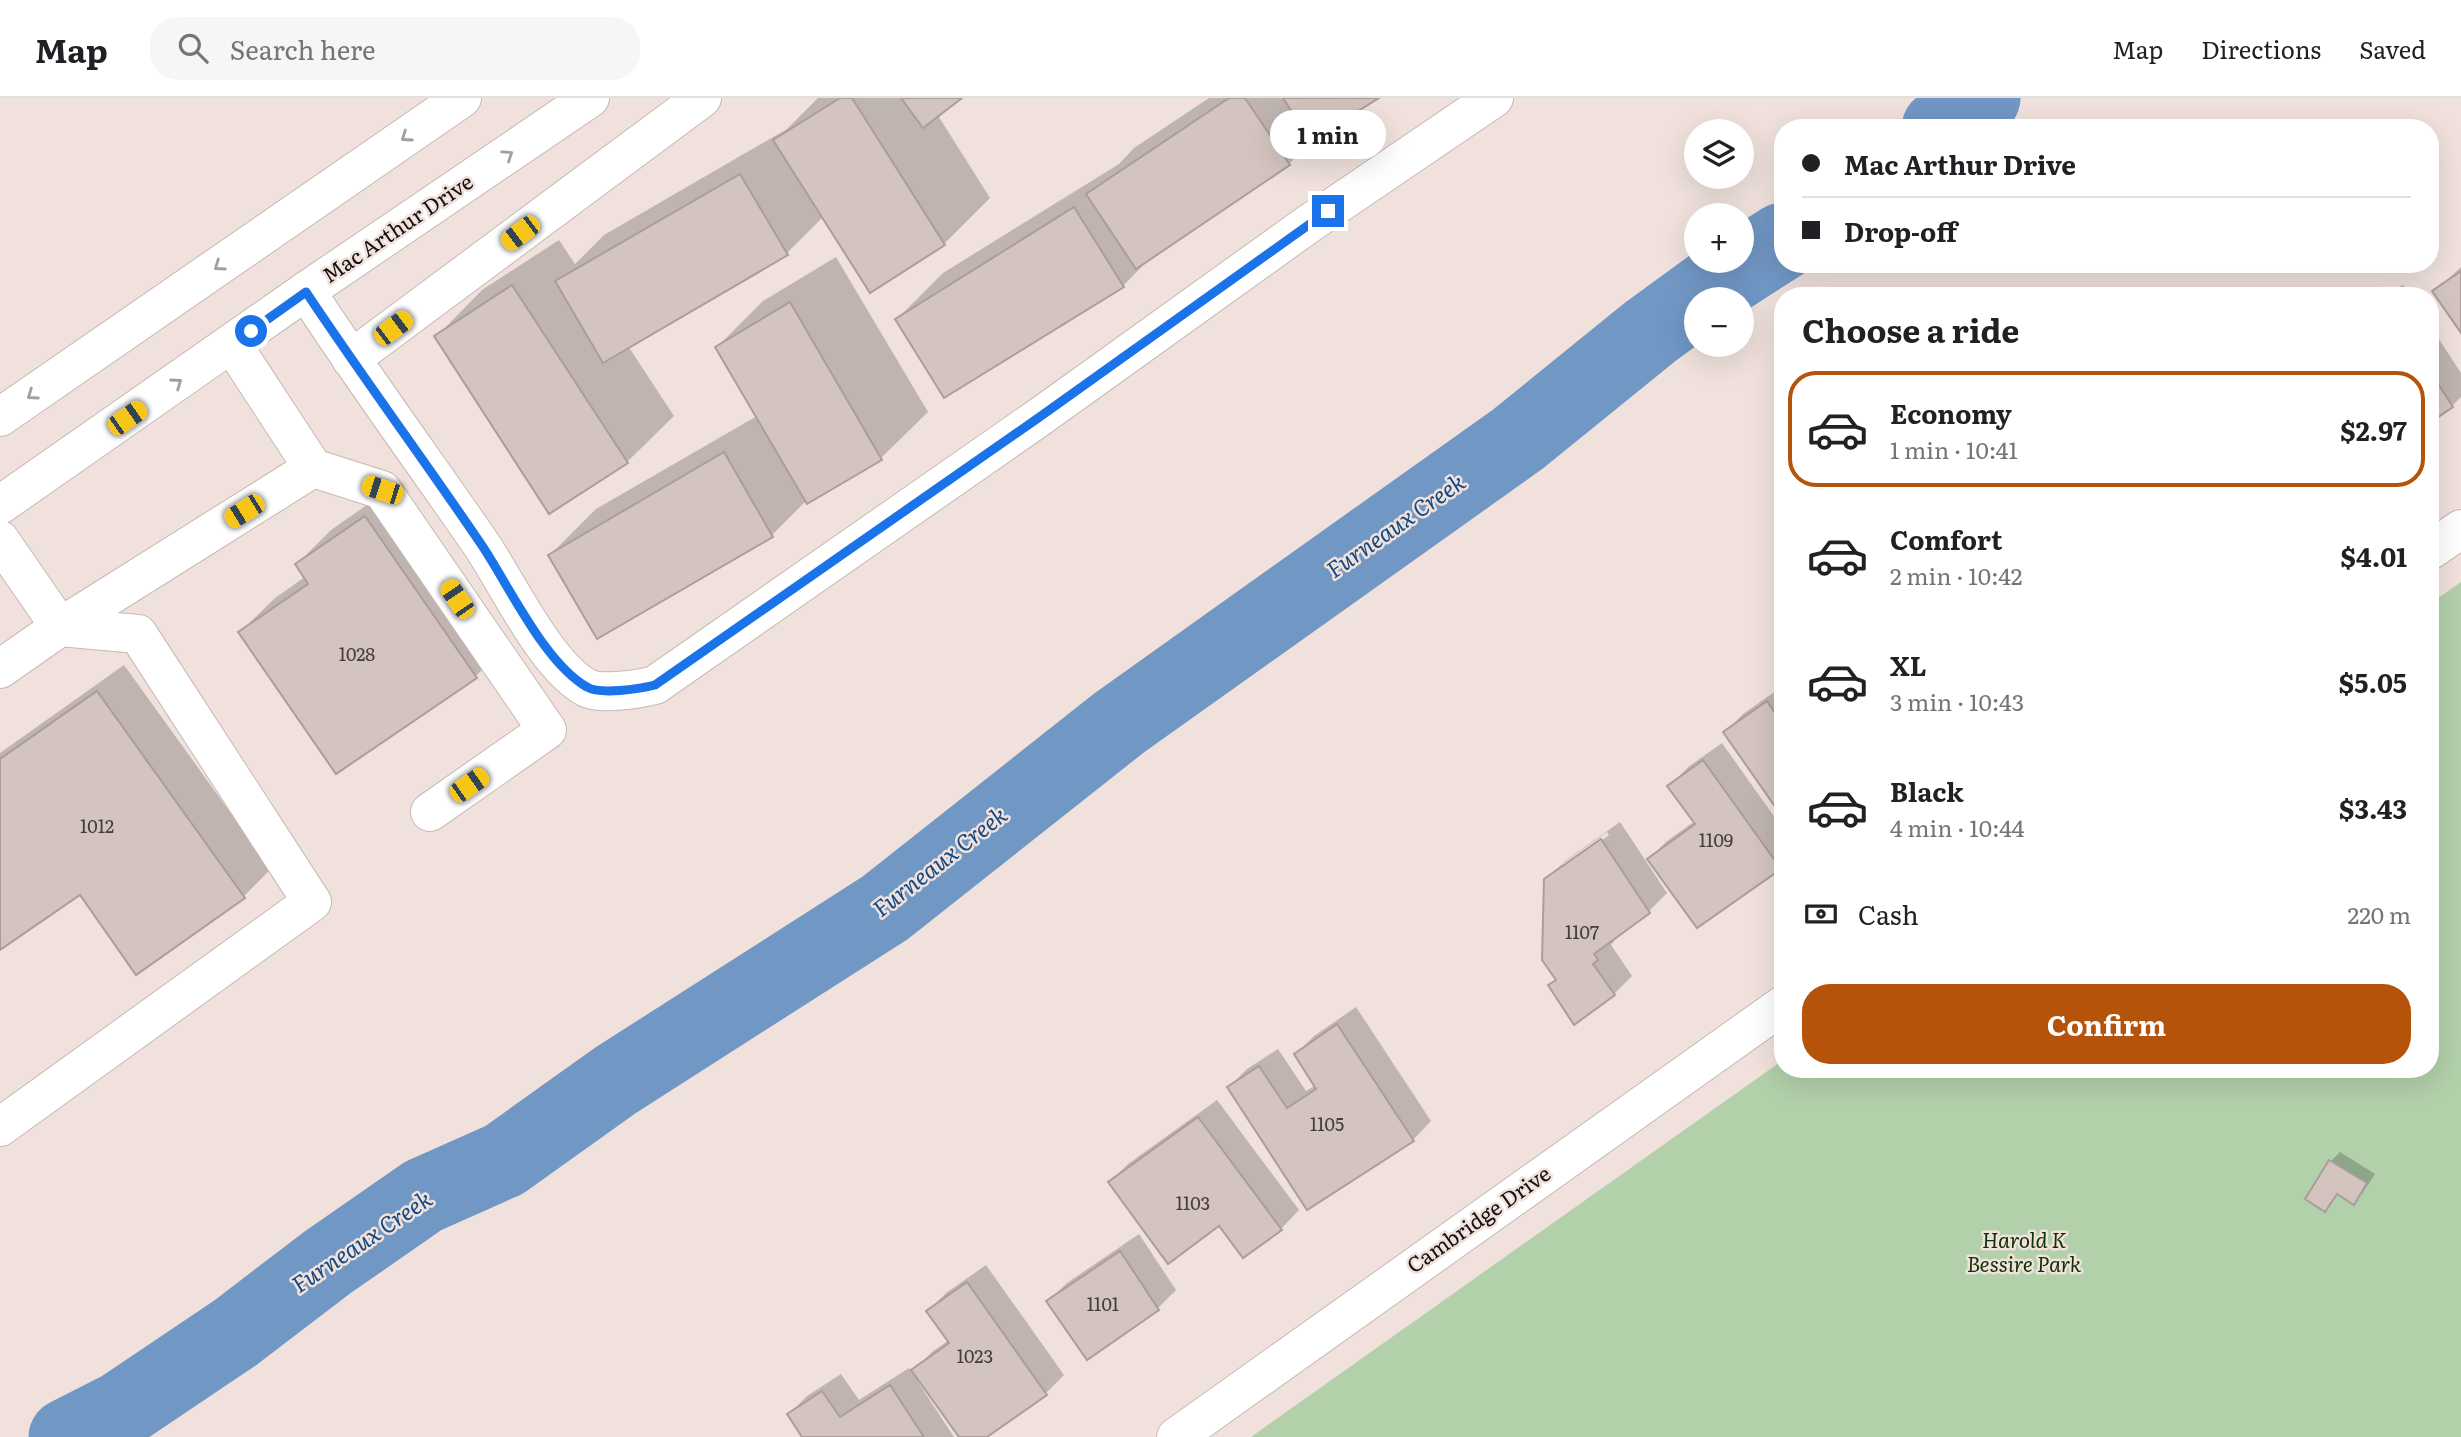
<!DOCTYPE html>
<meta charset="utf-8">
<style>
:root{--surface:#fff;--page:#f6f6f6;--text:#202124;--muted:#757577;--line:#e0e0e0;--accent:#b45309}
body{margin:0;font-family:Literata,serif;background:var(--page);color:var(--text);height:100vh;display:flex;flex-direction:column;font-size:26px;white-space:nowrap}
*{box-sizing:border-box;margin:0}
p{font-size:23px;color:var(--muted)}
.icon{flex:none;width:38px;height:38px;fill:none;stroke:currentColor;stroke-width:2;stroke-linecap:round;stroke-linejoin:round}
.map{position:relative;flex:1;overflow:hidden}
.details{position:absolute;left:1774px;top:189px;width:665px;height:791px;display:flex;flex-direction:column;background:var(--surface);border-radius:28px;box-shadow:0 7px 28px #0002}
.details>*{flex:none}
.banner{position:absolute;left:1774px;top:21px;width:665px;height:154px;border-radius:28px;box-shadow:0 7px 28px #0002;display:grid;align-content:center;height:154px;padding:0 28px;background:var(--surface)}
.tools{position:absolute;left:1684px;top:21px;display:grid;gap:14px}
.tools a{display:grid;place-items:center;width:70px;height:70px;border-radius:50%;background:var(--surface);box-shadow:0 7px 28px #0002;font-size:35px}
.end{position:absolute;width:32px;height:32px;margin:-16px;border:9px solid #1a73e8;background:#fff;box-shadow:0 0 0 4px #fff}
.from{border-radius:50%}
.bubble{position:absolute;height:49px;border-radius:24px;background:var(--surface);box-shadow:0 7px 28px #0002;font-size:23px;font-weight:700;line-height:49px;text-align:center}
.car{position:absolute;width:21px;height:42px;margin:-21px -10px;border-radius:9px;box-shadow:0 0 5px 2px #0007;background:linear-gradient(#f5c518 24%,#345 0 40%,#f5c518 0 76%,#345 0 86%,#f5c518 0)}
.banner b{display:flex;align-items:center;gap:24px;height:66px;font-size:26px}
.banner b+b{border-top:2px solid var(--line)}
.banner i{width:18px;height:18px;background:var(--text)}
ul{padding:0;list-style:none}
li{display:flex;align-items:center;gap:21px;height:116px;margin:0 14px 10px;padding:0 14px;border:4px solid transparent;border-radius:28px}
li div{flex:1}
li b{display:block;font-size:26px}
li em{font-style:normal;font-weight:700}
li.on{border-color:var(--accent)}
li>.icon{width:63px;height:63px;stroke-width:1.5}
h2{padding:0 28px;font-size:32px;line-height:84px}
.pay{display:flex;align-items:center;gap:18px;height:77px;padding:0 28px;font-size:26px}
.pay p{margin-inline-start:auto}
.primary-button{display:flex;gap:14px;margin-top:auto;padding:14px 28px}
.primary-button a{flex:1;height:80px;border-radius:28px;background:var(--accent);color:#fff;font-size:28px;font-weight:700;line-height:80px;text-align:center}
header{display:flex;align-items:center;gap:42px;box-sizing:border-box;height:98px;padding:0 35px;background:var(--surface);border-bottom:2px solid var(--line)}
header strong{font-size:33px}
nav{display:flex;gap:38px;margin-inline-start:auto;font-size:24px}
.search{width:490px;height:63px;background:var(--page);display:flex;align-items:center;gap:18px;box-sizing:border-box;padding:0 24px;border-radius:28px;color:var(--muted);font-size:26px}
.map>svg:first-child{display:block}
.green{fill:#b2d0aa}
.shadow{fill:#0003;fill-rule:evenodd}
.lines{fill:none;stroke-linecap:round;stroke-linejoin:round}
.river{stroke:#7197c5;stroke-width:77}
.building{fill:#d3c4bf;stroke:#ab9d98;stroke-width:2}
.minor-casing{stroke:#c7b9b3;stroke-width:40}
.minor{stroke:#fff;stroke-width:38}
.oneway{stroke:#a19f9f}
.route{stroke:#1a73e8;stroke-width:9}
.labels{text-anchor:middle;stroke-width:5;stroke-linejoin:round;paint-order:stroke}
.number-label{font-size:18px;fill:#443d3a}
.street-label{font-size:21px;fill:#15100e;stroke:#f0e1dc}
.park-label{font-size:21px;font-style:italic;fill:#0c3300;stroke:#f0e1dc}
.water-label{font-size:23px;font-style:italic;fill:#134983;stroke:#f0e1dc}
</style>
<header>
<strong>Map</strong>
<div class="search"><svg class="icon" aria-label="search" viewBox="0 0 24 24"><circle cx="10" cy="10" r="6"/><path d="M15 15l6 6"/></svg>Search here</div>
<nav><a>Map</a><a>Directions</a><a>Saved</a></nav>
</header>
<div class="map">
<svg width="2461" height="1339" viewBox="0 0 2461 1339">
<rect width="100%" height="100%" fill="#f0e1dc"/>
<!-- green -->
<path class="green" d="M2461,484V1339H1251L1783,962V971H2431V505Z"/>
<!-- shadow -->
<g class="shadow">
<path d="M818,0H959L937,16L990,100L944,146L824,118L787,155L628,248L674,318L627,364L550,414L436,239L482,192L559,142L575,166L604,137L787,31Z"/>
<path d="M1209,0H1375L1321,33L1289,66L1154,156L1123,188L897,221L943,175L1119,66L1134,50Z"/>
<path d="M836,159L928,314L881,360L807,402L772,437L550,457L596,411L757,318L717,249L763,203Z"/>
<path d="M2461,169V231L2435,193Z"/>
<path d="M2403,187L2410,198H2386Z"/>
<path d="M2431,229L2461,275V299L2452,308L2431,321Z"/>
<path d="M400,384L510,544L476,578L240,534L275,500L305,479L297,466L331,432Z"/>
<path d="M124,567L271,771L244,798L80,795L0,850V655Z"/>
<path d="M1783,588V717L1725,634L1743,616Z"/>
<path d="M1722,645L1783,731V766L1779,770L1649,761L1667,743L1695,723L1670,688L1688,669Z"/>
<path d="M1620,724L1667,795L1649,813L1613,839L1615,842L1611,847L1632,878L1614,896L1550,887L1557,880L1546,782L1565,763ZM1607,734L1609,737L1562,771V766Z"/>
<path d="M1356,909L1431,1023L1413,1042L1308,1110L1229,989L1247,971L1278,951L1306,993L1316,987L1296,956L1314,938Z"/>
<path d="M1217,1002L1299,1112L1281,1131L1220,1125L1110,1084L1128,1066Z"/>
<path d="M2340,1054L2375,1076L2362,1096L2353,1104L2339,1095L2325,1112L2307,1101L2331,1063Z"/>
<path d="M1139,1136L1176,1192L1158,1210L1087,1259L1048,1203L1067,1185Z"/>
<path d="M986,1167L1064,1277L1046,1295L984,1339H962L921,1282L918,1284L954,1339H804L789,1316L807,1298L841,1276L859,1302L909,1270L912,1274L932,1254L949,1242L928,1213L946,1195Z"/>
</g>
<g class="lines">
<!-- river -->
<g class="river">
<path d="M1940,30L1982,0"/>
<path d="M67,1339L122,1311L235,1235L328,1164L423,1098L504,1062L616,982L885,810L1119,625L1518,341L1650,234L1713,188L1783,143"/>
</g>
</g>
<!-- building -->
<g class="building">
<path d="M840,0H852L945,147L870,195L773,42Z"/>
<path d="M901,0H962L923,30Z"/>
<path d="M1229,0H1245L1290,67L1136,171L1086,96Z"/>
<path d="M1283,0H1379L1310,43Z"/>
<path d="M740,76L788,157L603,265L555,183Z"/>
<path d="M1074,109L1124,189L944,300L895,221Z"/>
<path d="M2461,173V235L2432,193Z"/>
<path d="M512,187L628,365L549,416L434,238Z"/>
<path d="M790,204L882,362L807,406L715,249Z"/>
<path d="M2431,275L2453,309L2431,324Z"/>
<path d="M724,354L773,439L597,541L548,457Z"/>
<path d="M365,418L477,580L336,676L238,534L308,486L295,466Z"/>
<path d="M97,593L245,800L136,877L80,797L0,852V661Z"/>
<path d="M1767,603L1783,627V720L1723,634Z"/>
<path d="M1703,662L1781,771L1697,830L1647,761L1695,726L1667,688Z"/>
<path d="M1601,741L1650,815L1594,856L1598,862L1593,866L1615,897L1574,927L1548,887L1556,882L1542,862L1544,781Z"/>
<path d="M1337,926L1414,1043L1307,1112L1227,989L1259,968L1287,1010L1316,991L1294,956Z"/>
<path d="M1198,1019L1282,1132L1243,1160L1219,1128L1168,1166L1108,1084Z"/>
<path d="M2329,1062L2367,1085L2354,1107L2337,1096L2325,1114L2305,1101Z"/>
<path d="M1120,1153L1159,1212L1087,1262L1046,1203Z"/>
<path d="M967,1184L1047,1297L987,1339H959L911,1272L949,1245L926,1213Z"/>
<path d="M890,1287L924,1339H802L787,1316L822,1293L840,1319Z"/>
</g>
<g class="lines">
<!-- minor casing -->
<g class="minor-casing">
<g id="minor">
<path d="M306,193C362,279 423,362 481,446C508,486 546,568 587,590C601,597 640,591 655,587L1041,318L1307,127L1494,0"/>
<path d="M232,246L313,370L382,392L547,632L430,714"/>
<path d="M351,261L702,0"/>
<path d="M0,319L462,0"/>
<path d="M0,407L306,193L590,0"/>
<path d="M0,442L60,529L138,536L312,804L0,1029"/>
<path d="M2431,452L2461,431"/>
<path d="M0,571L60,529L313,370"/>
<path d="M1176,1339L1783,907"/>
</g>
</g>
<!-- minor -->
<use href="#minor" class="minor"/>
</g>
<!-- one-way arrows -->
<defs><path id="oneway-chevron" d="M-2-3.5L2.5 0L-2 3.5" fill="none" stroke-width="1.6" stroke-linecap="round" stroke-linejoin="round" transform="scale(1.75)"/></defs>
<g class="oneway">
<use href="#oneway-chevron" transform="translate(406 39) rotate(145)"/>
<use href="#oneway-chevron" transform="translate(508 57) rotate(-34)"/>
<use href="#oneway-chevron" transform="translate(219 168) rotate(145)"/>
<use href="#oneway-chevron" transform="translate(177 285) rotate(-35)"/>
<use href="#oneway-chevron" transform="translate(32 297) rotate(145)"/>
</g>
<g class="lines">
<!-- route -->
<path class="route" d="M251,233L306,194C363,280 425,363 483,449C510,490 545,565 587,589C600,597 639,591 655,587L1041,318L1328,113"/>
</g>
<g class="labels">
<!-- number labels -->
<g class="number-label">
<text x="357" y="563">1028</text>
<text x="97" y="735">1012</text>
<text x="1716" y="749">1109</text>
<text x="1582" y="841">1107</text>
<text x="1327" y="1033">1105</text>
<text x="1193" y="1112">1103</text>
<text x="1103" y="1213">1101</text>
<text x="975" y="1265">1023</text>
</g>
<!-- street labels -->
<g class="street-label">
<text transform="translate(398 131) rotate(-34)" y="7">Mac Arthur Drive</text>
<text transform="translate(1479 1122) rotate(-35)" y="7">Cambridge Drive</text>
</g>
<!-- park labels -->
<g class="park-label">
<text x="2024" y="1150">Harold K<tspan x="2024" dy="24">Bessire Park</tspan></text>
</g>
<!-- water labels -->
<g class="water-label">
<text transform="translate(1396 428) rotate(-35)" y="8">Furneaux Creek</text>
<text transform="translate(940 764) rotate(-38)" y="8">Furneaux Creek</text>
<text transform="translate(362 1144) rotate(-34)" y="8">Furneaux Creek</text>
</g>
</g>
</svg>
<div class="tools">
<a><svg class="icon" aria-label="layers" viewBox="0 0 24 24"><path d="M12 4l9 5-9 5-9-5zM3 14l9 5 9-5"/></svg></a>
<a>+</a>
<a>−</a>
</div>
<i class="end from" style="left:251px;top:233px"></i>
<i class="end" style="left:1328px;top:113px"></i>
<div class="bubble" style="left:1270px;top:12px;width:116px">1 min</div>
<i class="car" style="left:520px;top:135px;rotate:233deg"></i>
<i class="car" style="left:393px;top:230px;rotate:53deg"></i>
<i class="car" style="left:127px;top:320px;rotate:55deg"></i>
<i class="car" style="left:382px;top:392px;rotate:288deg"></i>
<i class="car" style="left:244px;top:413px;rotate:238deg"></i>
<i class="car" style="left:457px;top:501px;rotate:326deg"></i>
<i class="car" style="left:469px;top:687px;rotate:55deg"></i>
<div class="banner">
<b><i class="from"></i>Mac Arthur Drive</b>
<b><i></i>Drop-off</b>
</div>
<section class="details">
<h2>Choose a ride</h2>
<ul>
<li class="on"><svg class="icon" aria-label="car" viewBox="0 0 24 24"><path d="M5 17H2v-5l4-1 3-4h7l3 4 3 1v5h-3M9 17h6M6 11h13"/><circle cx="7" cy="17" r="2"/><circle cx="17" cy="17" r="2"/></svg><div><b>Economy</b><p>1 min · 10:41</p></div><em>$2.97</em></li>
<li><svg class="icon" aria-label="car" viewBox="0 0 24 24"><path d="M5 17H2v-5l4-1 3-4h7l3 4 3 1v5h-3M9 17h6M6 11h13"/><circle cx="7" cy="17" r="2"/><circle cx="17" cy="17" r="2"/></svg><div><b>Comfort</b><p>2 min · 10:42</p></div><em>$4.01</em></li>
<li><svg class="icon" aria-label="car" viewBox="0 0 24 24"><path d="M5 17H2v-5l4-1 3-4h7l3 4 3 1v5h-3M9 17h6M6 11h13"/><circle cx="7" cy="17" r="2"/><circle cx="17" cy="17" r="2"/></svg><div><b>XL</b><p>3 min · 10:43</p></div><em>$5.05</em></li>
<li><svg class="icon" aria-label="car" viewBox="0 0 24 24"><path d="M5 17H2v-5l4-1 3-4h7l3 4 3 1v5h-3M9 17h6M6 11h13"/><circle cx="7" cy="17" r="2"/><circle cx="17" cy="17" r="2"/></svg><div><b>Black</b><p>4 min · 10:44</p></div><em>$3.43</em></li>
</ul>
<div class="pay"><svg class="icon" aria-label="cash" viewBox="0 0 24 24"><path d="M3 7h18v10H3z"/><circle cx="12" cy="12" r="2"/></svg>Cash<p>220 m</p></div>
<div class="primary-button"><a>Confirm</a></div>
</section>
</div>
